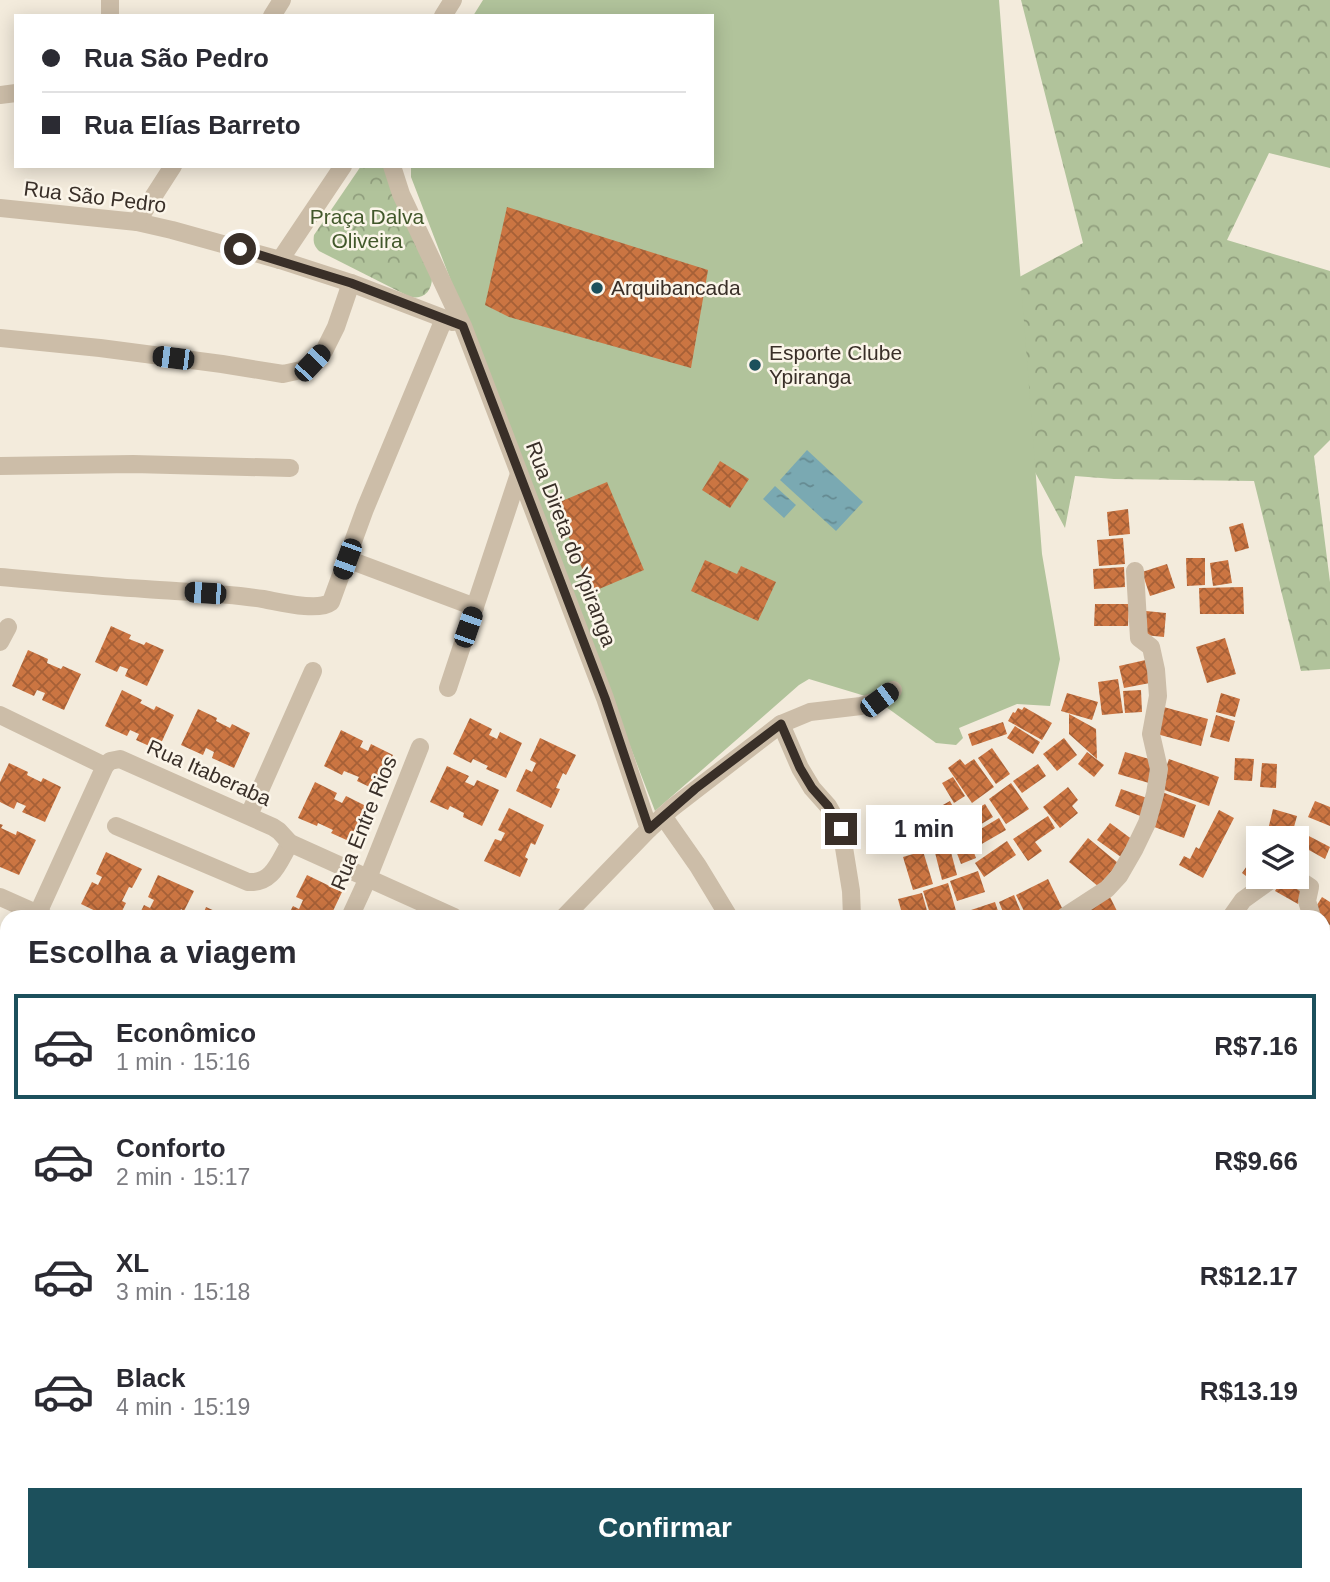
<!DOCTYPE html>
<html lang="pt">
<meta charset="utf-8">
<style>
:root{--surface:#fff;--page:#f2f2f3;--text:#2b2b33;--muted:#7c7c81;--line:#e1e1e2;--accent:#1c505c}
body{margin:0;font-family:Helvetica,sans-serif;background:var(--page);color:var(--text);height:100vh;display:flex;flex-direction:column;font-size:26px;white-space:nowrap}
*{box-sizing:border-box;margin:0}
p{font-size:23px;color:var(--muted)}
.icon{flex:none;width:38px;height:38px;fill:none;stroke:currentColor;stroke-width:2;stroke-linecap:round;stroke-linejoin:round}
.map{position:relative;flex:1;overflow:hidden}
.side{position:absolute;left:0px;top:910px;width:1330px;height:672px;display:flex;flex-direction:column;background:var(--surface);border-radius:21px 21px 0 0;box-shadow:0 4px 18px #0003}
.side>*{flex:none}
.top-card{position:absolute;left:14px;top:14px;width:700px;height:154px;border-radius:0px;box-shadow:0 4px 18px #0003;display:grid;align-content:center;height:154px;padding:0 28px;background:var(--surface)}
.fabs{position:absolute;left:1246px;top:826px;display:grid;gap:14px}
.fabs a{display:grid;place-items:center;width:63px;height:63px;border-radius:0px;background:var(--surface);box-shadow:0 4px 18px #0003;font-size:35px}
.end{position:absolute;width:32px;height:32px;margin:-16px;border:9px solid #392f28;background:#fff;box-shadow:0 0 0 4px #fff}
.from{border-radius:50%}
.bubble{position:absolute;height:49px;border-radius:0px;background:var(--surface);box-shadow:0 4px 18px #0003;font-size:23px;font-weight:700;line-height:49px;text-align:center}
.car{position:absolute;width:21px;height:42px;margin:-21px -10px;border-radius:9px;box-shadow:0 0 5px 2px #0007;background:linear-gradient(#222 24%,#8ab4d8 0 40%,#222 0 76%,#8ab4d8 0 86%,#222 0)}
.top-card b{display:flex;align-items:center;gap:24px;height:66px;font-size:26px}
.top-card b+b{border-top:2px solid var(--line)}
.top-card i{width:18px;height:18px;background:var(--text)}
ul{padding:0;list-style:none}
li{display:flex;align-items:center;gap:21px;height:105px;margin:0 14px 10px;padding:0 14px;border:4px solid transparent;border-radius:0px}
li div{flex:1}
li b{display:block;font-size:26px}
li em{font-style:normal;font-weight:700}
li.active{border-color:var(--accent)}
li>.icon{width:63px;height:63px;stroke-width:1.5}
h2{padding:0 28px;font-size:32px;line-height:84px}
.action{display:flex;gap:14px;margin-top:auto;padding:14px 28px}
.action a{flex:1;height:80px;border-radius:0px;background:var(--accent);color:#fff;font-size:28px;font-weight:700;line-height:80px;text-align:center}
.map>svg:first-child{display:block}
.forest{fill:url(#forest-crowns)}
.pitch{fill:#b1c39b}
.water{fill:url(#water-ripples)}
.building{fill:url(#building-cross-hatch)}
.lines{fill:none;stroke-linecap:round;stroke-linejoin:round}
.minor{stroke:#ccbda8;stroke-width:18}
.major{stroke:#7b6959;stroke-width:18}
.route{stroke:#392f28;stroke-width:9}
.poi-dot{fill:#1c505c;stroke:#fbf5e9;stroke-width:2.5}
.labels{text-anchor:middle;stroke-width:5;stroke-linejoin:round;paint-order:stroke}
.street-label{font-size:21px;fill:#392f28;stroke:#fbf5e9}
.park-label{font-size:21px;fill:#42582b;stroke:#fbf5e9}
.poi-label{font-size:21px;fill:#392f28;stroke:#fbf5e9;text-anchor:start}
</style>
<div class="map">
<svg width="1330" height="1582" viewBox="0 0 1330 1582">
<defs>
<pattern id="forest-crowns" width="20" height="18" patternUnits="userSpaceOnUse" patternTransform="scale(1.75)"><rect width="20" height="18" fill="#b1c39b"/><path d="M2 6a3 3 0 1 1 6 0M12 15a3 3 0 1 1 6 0" fill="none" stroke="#919f7e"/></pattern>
<pattern id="water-ripples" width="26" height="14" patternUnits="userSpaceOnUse" patternTransform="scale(1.75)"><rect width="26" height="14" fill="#7aa9b2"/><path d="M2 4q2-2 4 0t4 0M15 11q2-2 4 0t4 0" fill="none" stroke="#658a91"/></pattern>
<pattern id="building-cross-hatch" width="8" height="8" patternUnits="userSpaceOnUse" patternTransform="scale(1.75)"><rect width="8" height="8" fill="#cb7542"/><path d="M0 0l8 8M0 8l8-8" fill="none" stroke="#a66037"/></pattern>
</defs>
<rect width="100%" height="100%" fill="#f3ebdc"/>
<!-- forest -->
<g class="forest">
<path d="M1021,0H1330V168L1269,153L1227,240L1330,271V440L1314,456L1330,582V669L1301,671L1254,481L1114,479L1075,476L1065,528L950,314L1083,243Z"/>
<path d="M361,166H386L432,278C432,292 422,301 408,296L319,251C314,246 313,242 314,235Z"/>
<path d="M0,1174L7,1176V1443L0,1454Z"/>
</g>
<!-- pitch -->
<path class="pitch" d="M483,0H999L1042,554L1060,659L1050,706L1017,704L959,728L963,738L956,745L936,743L875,699L809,679L799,685L655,811L411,177V166H712V16H473Z"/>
<!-- water -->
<g class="water">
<path d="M807,450L863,502L836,531L780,480Z"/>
<path d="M775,486L796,505L784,518L763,499Z"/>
</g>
<!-- building -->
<g class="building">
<path d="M507,207L708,270L691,368L509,317L485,305Z"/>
<path d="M720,461L749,479L730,508L702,490Z"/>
<path d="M607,482L644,570L592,592L555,504Z"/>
<path d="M1128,509L1130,534L1109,536L1107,512Z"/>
<path d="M1243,523L1249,548L1235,552L1229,527Z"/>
<path d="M1123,538L1125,564L1099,566L1097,540Z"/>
<path d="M1186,558H1205V585L1187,586Z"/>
<path d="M705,560L737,574L741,566L776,582L758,621L691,591Z"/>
<path d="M1228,560L1232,583L1213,586L1210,563Z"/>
<path d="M1167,564L1175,588L1150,596L1142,572Z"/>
<path d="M1124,567L1125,587L1094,589L1093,569Z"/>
<path d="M1243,587L1244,614H1200L1199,588Z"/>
<path d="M1095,604H1129L1128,626H1094Z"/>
<path d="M1146,611L1166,613L1164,637L1144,635Z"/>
<path d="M111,626L131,635L129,639L144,645L146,642L164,650L147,686L125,676L128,669L120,666L117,672L95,662Z"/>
<path d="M1225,638L1236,674L1207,683L1196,647Z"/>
<path d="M28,650L48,659L47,663L61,669L63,666L81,674L64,710L42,700L45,693L37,690L34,696L12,686Z"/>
<path d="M1150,659L1155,682L1124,688L1119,666Z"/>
<path d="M1118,679L1123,713L1102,715L1098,682Z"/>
<path d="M122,690L142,700L140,703L154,710L156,706L174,715L158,750L136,740L139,734L130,730L127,736L105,726Z"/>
<path d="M1141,690L1142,712L1125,713L1123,691Z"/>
<path d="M1067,693L1098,702L1092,720L1061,711Z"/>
<path d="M1221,693L1240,699L1235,717L1216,712Z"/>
<path d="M1160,706L1208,719L1201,746L1153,733Z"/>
<path d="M1024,707L1052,723L1042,740L1008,721L1013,712L1015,713L1018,708L1022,710Z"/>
<path d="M198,709L217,718L216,721L230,728L232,724L250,733L234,768L212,758L214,752L206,748L203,755L181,745Z"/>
<path d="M1069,714L1096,729L1097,759L1069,734Z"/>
<path d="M1216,715L1235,721L1229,742L1210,737Z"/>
<path d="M470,718L492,729L489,735L497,739L500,732L522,743L506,778L486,769L488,766L473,759L471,763L453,754Z"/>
<path d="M1003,722L1007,734L972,746L968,734Z"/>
<path d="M1015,726L1040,742L1033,754L1007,738Z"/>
<path d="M341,730L363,741L360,747L368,751L371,744L393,755L376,790L357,781L359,777L344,771L342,775L324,766Z"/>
<path d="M540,738L576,755L566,775L563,773L556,788L560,789L551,808L516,791L526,769L532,772L536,763L530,760Z"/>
<path d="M1064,738L1077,755L1057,771L1043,754Z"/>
<path d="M992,748L1010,774L996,784L978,758Z"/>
<path d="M1087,752L1104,765L1094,777L1078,764Z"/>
<path d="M1125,752L1156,761L1149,783L1118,774Z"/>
<path d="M1235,758L1254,759L1252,781L1234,780Z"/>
<path d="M960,759L965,765L974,759L994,787L972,803L948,768Z"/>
<path d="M1169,759L1219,777L1209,806L1159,788Z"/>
<path d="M9,763L28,772L27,775L41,782L43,778L61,787L45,822L22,812L26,806L17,802L14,809L0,802V782Z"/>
<path d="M1262,763L1277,764L1276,788L1260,787Z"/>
<path d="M1038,764L1046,776L1022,793L1013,781Z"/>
<path d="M447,766L469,776L465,782L474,786L477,780L499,790L482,826L463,817L464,813L450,806L448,810L430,802Z"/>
<path d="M953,777L965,796L954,803L942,783Z"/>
<path d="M315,782L337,793L334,799L342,803L346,796L368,807L351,842L331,833L333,830L318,823L317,826L298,818Z"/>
<path d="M1011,783L1029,809L1006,824L989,799Z"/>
<path d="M1068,787L1078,800L1072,806L1078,813L1060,828L1043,807Z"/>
<path d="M1121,789L1150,799L1143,817L1115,806Z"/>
<path d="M1162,792L1196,805L1184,838L1149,825Z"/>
<path d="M950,801L960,820L942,830L932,811Z"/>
<path d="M1315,801L1330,807V826L1308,817Z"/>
<path d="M985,804L993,817L968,832L960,819Z"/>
<path d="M509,808L544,825L535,845L531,843L525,857L528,859L520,877L484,861L495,839L501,841L505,833L498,830Z"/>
<path d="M1273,809L1297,816L1291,838H1266Z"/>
<path d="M1219,810L1234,818L1203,878L1179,865L1184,856L1190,859L1196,847L1199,849Z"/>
<path d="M1048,816L1055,828L1035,842L1042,851L1028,861L1013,839Z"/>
<path d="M999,818L1006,830L980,845L974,833Z"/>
<path d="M1110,823L1133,840L1121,857L1097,840Z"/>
<path d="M0,824L3,825L1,828L16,835L17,831L36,840L19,875L0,867Z"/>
<path d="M965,829L976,858L961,864L950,835Z"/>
<path d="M1305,834L1330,847L1325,859L1300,845Z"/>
<path d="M947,837L957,875L942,880L932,841Z"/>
<path d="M1088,838L1118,863L1099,887L1069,862Z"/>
<path d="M1007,841L1016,855L984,877L975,863Z"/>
<path d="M1258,850V877H1264L1258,885L1242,873Z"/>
<path d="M923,851L933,884L913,890L903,857Z"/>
<path d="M106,852L142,869L132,888L129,887L122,901L126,903L119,917H108L81,904L92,882L98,885L102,877L96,874Z"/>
<path d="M978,871L985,892L957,901L950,881Z"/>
<path d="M158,875L194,891L184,911L181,909L177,917H138L144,905L150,908L154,900L148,897Z"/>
<path d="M307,875L342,892L333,911L329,910L326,917H287L293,906L299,909L303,900L296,897Z"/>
<path d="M1284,877H1287L1307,888L1298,904L1275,891Z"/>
<path d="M1048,879L1064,912L1054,917H1027L1016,895Z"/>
<path d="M948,883L957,914L947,917H931L923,891Z"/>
<path d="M922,893L928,914L916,917H903L898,899Z"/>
<path d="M1014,895L1023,917H1005L999,902Z"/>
<path d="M1110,897L1117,911L1106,917H1093L1088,908Z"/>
<path d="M1322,897L1330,902V925L1323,921V917H1318L1312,913Z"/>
<path d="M995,902L1000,917H967L965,912Z"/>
<path d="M206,907L228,917H202Z"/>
<path d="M1323,946L1330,949V981L1323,978Z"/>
<path d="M1330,1005V1035L1323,1030V1017Z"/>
<path d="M1330,1065V1099L1323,1106V1072Z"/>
<path d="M1330,1285V1311L1323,1302V1290Z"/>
<path d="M1330,1343V1374L1325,1378L1323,1375V1348Z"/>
<path d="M1323,1381L1330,1390V1403L1323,1409Z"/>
<path d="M49,1575H67L72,1582H39Z"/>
<path d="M97,1575H341L346,1582H88Z"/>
<path d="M580,1575H620L612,1582H586Z"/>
<path d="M682,1575H720L726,1582H684L680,1577Z"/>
<path d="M761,1575H788L790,1577L785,1582H753Z"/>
<path d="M793,1575H835L840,1582H798Z"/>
<path d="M936,1575H962V1576L938,1581Z"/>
</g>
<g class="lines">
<!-- minor -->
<g class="minor">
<path d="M110,0V16"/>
<path d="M272,16L282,0"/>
<path d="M443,16L453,0"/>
<path d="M0,95L16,93"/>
<path d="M392,166L401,194L463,326L486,386L605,698L649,829"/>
<path d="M0,208L137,222L172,230L280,260L351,283L453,322"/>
<path d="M137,222L173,166"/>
<path d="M280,260L343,166"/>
<path d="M0,338L100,348L222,364L283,374L301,370L312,363L324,351L336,327L351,283"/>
<path d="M0,466L133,464L290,468"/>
<path d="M347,559L475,607"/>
<path d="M0,577C48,581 96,586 145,589C184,592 224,593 263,599C280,602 318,612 331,602L365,509L444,319"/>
<path d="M0,642L8,627"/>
<path d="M448,688L519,474"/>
<path d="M0,715L105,766"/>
<path d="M781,724L800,768L812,788L828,806L841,829L851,891L852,917"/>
<path d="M249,815L313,671"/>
<path d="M663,816L698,866L729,917"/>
<path d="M116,826L248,882C273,884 279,861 290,843"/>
<path d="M1295,877L1310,887L1307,901L1312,917"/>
<path d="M0,897L45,917"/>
<path d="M38,913L105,766L110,761L120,759L273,827L279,831L290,843L454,917"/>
<path d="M350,917L368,878L420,747"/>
<path d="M564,917L649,829L672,808L781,724L810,712L861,706L879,700L893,690"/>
<path d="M1064,917L1107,889L1119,876L1134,850L1147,823L1155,794L1159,769L1151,734L1158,696L1156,670L1151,647L1139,638L1135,571"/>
<path d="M1231,917L1243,900L1275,877"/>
<path d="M1323,984L1330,989"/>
<path d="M1323,1036L1330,1043"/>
<path d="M1323,1170L1330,1176"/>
<path d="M1323,1458L1330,1468"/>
<path d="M0,1570L7,1567"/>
<path d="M878,1575L885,1582"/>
<path d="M1236,1575V1582"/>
</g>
<!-- major -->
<g class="major">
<path d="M1323,1494L1330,1490"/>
<path d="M1028,1582L1058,1575"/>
</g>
</g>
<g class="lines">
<!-- route -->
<path class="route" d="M240,249L351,283L463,326L605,698L649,829L695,789L781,724L800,768L812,788L828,806L841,829"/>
</g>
<!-- markers -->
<g class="poi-dot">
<circle cx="597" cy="288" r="7"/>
<circle cx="755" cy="365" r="7"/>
</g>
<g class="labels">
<!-- street labels -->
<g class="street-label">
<text transform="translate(95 197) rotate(7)" y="7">Rua São Pedro</text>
<text transform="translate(571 544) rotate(69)" y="7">Rua Direta do Ypiranga</text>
<text transform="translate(209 773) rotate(24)" y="7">Rua Itaberaba</text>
<text transform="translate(364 823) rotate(-68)" y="7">Rua Entre Rios</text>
</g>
<!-- park labels -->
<g class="park-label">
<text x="367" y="224">Praça Dalva<tspan x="367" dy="24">Oliveira</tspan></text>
</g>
<!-- poi labels -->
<g class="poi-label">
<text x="611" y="295">Arquibancada</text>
<text x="769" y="360">Esporte Clube<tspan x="769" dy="24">Ypiranga</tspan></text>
</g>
</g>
</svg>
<div class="fabs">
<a><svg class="icon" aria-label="layers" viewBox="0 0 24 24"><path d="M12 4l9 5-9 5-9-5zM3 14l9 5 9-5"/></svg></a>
</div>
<i class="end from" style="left:240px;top:249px"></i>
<i class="end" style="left:841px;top:829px"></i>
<div class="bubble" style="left:866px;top:805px;width:116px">1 min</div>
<i class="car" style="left:173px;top:358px;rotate:277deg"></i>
<i class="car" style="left:312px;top:363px;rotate:43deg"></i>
<i class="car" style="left:347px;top:559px;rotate:200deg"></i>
<i class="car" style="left:205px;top:593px;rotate:274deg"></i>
<i class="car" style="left:468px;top:627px;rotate:19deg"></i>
<i class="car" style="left:879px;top:700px;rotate:53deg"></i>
<div class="top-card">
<b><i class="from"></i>Rua São Pedro</b>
<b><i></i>Rua Elías Barreto</b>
</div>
<section class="side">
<h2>Escolha a viagem</h2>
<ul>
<li class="active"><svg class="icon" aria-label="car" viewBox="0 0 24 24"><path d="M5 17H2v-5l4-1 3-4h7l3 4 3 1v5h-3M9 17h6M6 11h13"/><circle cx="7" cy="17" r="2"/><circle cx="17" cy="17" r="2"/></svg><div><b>Econômico</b><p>1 min · 15:16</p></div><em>R$7.16</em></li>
<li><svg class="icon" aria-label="car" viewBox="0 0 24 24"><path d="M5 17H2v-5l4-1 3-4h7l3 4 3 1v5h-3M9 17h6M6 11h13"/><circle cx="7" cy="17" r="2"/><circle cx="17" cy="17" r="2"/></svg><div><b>Conforto</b><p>2 min · 15:17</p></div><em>R$9.66</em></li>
<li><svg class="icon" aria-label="car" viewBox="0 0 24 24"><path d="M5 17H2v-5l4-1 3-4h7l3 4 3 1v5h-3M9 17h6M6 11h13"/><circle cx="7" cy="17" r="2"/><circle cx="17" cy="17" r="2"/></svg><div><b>XL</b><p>3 min · 15:18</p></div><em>R$12.17</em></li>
<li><svg class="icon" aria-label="car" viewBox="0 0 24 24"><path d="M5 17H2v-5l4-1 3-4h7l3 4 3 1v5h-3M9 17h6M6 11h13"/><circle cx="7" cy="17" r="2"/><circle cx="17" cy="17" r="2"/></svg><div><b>Black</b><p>4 min · 15:19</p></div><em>R$13.19</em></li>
</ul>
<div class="action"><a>Confirmar</a></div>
</section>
</div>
